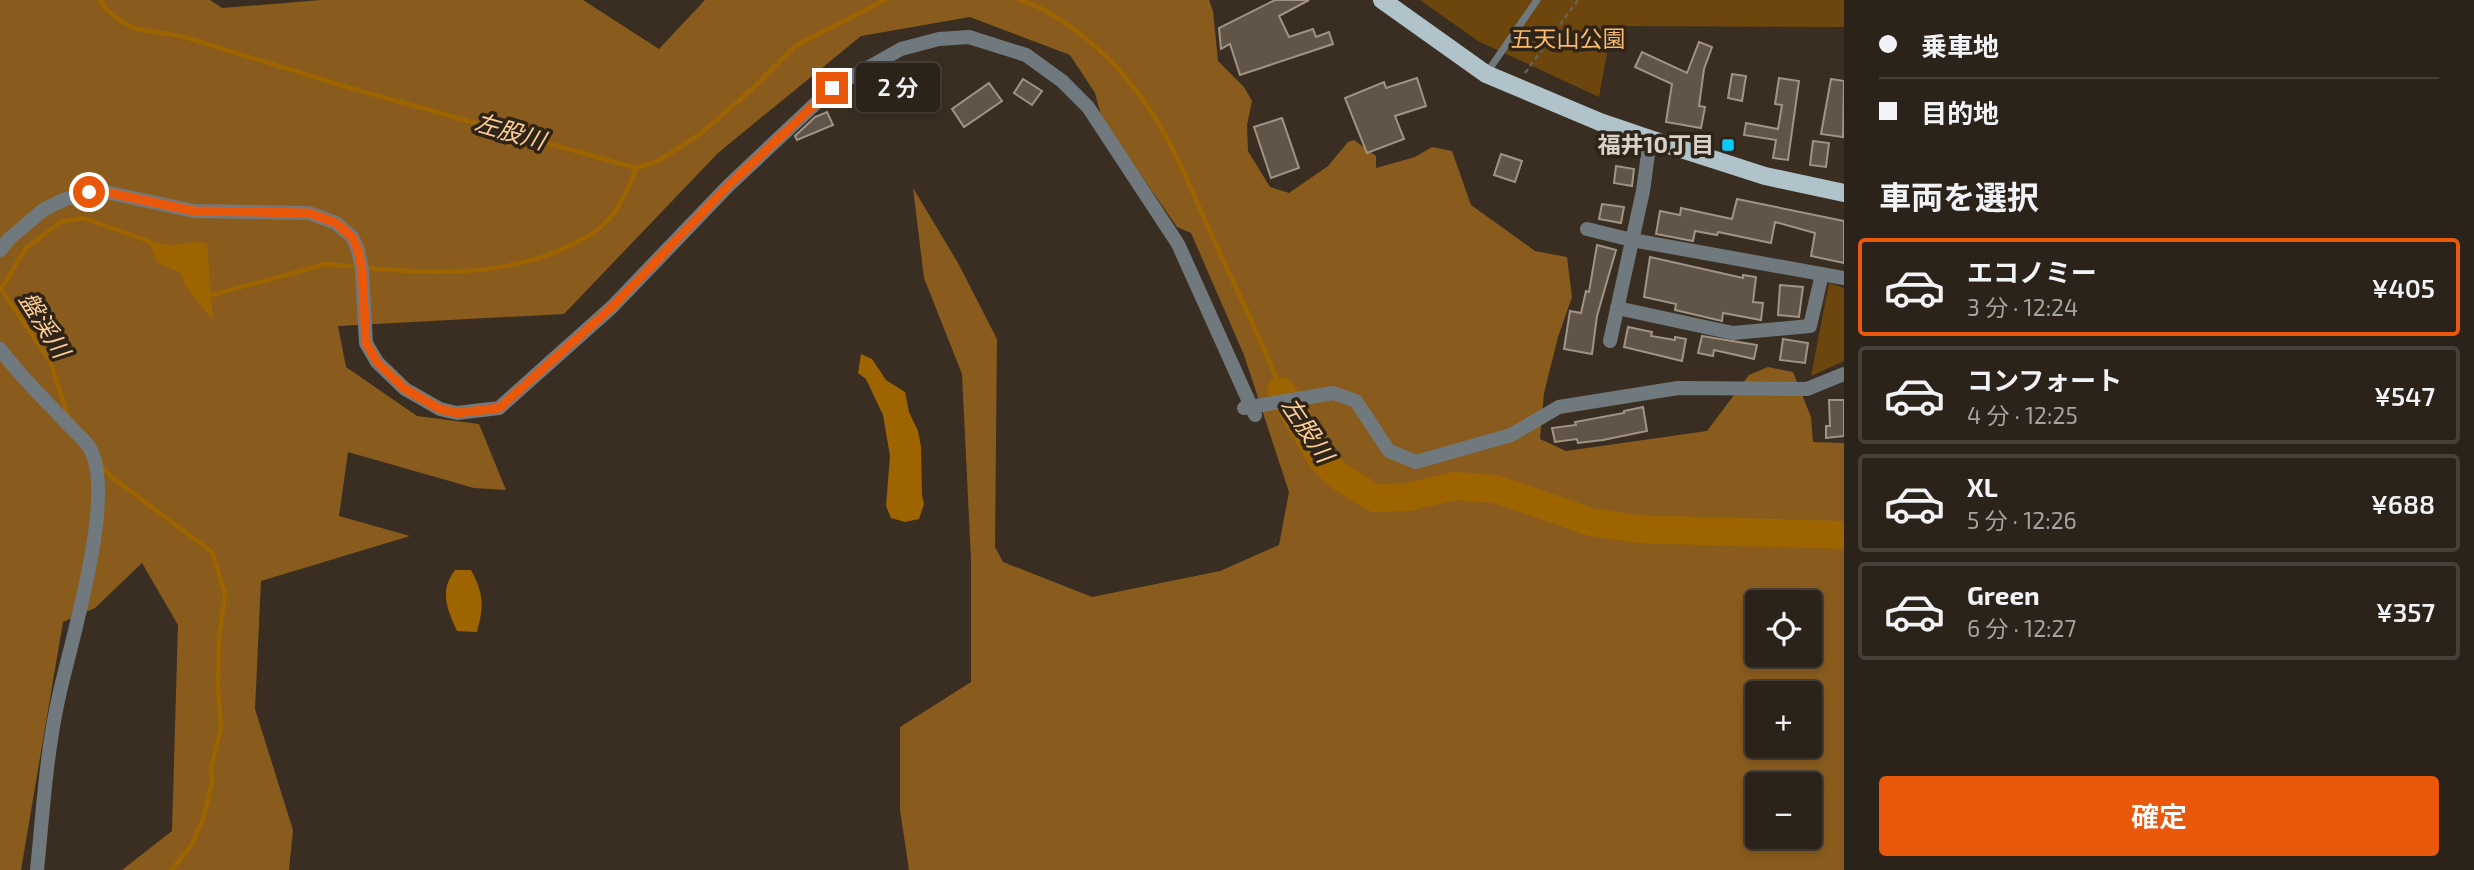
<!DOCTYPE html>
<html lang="ja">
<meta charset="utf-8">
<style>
:root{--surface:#2b2219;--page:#372f26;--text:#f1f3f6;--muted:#a6a4a2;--line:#473f38;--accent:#ea580c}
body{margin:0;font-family:"Exo 2","Noto Sans JP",sans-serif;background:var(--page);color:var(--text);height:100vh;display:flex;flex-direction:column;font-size:26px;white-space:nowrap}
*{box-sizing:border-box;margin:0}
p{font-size:23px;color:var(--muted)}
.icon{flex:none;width:38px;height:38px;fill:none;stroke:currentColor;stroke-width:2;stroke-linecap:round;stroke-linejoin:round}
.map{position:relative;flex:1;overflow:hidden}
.side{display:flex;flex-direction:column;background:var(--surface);width:630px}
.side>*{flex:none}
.top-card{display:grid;align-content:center;height:154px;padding:0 35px;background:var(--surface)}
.controls{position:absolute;left:1745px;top:590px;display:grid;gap:14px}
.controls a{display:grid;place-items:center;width:77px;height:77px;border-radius:7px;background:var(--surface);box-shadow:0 4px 10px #0003,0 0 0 2px var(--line);font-size:35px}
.end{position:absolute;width:32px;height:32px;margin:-16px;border:9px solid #ea580c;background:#fff;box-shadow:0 0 0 4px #fff}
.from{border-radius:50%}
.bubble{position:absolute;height:49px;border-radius:7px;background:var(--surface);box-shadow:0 4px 10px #0003,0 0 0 2px var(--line);font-size:23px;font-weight:600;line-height:49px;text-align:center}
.top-card b{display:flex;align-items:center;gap:24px;height:66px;font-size:26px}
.top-card b+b{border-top:2px solid var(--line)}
.top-card i{width:18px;height:18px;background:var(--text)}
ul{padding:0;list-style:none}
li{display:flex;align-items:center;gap:21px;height:98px;margin:0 14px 10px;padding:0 21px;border:4px solid var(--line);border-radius:7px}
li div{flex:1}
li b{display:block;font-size:26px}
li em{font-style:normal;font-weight:600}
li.on{border-color:var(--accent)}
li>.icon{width:63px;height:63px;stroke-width:1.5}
h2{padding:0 35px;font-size:32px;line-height:84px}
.action{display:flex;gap:14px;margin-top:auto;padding:14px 35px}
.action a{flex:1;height:80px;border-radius:7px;background:var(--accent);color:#fff;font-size:28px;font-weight:600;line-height:80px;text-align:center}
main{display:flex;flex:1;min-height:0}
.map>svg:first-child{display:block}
.green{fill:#6d460e}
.forest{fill:#895c1e;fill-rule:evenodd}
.water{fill:#9d6400}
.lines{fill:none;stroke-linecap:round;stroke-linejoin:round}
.stream{stroke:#9d6400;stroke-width:4.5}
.river{stroke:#9d6400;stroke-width:28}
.building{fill:#615547;stroke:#a19485;stroke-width:2}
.path{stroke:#6a6055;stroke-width:2.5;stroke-dasharray:5 3.5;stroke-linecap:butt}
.lane{stroke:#70797d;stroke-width:7}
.street{stroke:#70797d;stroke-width:14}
.primary{stroke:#b0c3ca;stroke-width:18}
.route{stroke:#ea580c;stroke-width:9}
.poi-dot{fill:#07cbf9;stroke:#2f2418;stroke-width:2.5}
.labels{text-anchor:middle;stroke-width:7;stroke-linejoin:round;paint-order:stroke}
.park-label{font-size:23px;fill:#f9ba6c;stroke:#2f2418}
.poi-label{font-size:23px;font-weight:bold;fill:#d9d2ca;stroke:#2f2418;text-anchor:end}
.water-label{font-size:24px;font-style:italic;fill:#fdcd95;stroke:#2f2418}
</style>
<main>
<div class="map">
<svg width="1844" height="870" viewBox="0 0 1844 870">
<rect width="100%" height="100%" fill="#392e21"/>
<!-- green -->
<g class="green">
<path d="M1420,0H1844V27L1612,26L1599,97L1478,41Z"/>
<path d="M1829,283L1844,288V361L1811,376Z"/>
</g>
<!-- forest -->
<path class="forest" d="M0,0H210L222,8L321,0H583L659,49L705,0H1209L1213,11L1218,61L1244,87L1252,101L1247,125L1248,151L1270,187L1289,193L1328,166L1348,142L1354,140L1376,156V168L1415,157L1432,147L1452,151L1471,205L1535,251L1567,257L1572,297L1558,337L1544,393L1540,439L1566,451L1707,431L1749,375L1768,367L1793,372L1811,417L1813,442L1844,443V870H909L900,810V727L971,682V559L962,374L924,278L913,188L958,263L997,339L995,547L1003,562L1092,597L1220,571L1279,545L1289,492L1244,355L1191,233L1177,227L1102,119L1095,93L1070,55L970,17L861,36L718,153L564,314L338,326L346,367L417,416L479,424L506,490L474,488L348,452L339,516L410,536L261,581L255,709L293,830L289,870H122L172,831L178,625L142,563L95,608L63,622L21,870H0ZM1757,602H1810V654H1757ZM1757,693H1810V746H1757ZM1757,784H1810V836H1757Z"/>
<!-- water -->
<g class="water">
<path d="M148,241L170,245L194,242L207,243L213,321L185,285L181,273L158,263Z"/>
<path d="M861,354L872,359L886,380L905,392L909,412L918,431L921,447L922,495L924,504L919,519L905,522L891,518L886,506L890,456L883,415L866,379L858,373Z"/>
<path d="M455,570H471C484,594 484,606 477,632L457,631C447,608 439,591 455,570Z"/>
</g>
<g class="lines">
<!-- stream -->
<g class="stream">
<path d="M100,0L105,8L118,19L136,29L181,36L347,87L636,168L658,161L700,134L751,90L795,46L885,0"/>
<path d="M1019,0C1042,6 1064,21 1083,36C1159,98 1179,164 1218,249C1240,297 1263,342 1281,391"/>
<path d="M366,268C433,274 500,276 563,249C577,242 593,235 604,224C617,213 631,184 636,168"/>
<path d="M210,293L212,295L326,264L357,267"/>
<path d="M68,417L51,363L1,289L26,248L61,222L83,218L148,241L152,244"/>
<path d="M101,464L110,476L212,552L225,594L219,638L218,689L221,728L211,768L212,783L203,819L191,846L171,870"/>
</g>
<!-- river -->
<path class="river" d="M1281,391L1322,459L1336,474L1374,498L1408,497L1455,486L1496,489L1591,522L1637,529L1844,535"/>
</g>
<!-- building -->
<g class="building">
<path d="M1275,0H1309L1279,16L1289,37L1313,29L1316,37L1329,32L1333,44L1240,75L1230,44L1221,49L1219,28Z"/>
<path d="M1699,42L1712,47L1704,69L1699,106L1705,107L1701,128L1666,122L1672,84L1635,67L1642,52L1687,73Z"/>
<path d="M1732,74L1746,76L1742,101L1728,98Z"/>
<path d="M894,75L899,88L876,96L871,82Z"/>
<path d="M1417,78L1426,106L1395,116L1404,139L1367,153L1345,98L1384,82L1386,88Z"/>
<path d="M1779,78L1799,81L1788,160L1773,158L1776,140L1744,135L1746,123L1778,129L1782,105L1775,104Z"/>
<path d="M1023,79L1042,91L1032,105L1014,93Z"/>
<path d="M1831,79L1844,81L1843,137L1821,134Z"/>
<path d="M989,83L1002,101L964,127L952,109Z"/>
<path d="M827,112L833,125L797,140L795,136L815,117Z"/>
<path d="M1282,118L1299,168L1271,178L1254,127Z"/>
<path d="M1813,141L1829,143L1826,167L1810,165Z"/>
<path d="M1501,154L1522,161L1515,182L1494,175Z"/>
<path d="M1616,166L1634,169L1632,186L1614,183Z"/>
<path d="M1737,199L1844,221V263L1811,256L1815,233L1775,222L1771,243L1718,232L1717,235L1695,231L1693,241L1656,234L1660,211L1680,215L1681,208L1732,219Z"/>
<path d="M1602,204L1624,207L1621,223L1599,219Z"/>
<path d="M1597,245L1616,250L1597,316L1592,354L1564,349L1570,311L1581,313L1586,291L1589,292Z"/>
<path d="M1650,257L1743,278V275L1756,277L1753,302L1763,303L1761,320L1723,313L1722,321L1675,310L1676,304L1644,297Z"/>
<path d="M1780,285L1803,287L1799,317L1778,315Z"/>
<path d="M1628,327L1652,332L1651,336L1675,340V337L1686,339L1682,361L1624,347Z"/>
<path d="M1702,336L1757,345L1754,359L1714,350L1713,356L1698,353Z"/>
<path d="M1783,339L1808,343L1805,363L1780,360Z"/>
<path d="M1829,400H1844V436L1826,438V426H1830Z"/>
<path d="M1643,407L1647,431L1603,440L1578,443L1577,439L1555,442L1552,428L1576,425L1575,422L1624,413V411Z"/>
</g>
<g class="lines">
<!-- path -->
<path class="path" d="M1525,73L1578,0"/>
<!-- lane -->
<path class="lane" d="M1486,74L1537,0"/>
<!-- street -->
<g class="street">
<path d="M1587,229L1632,240L1844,278"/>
<path d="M0,250L9,239L43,210L63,200L89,192L110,193L194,211L309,213L336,223L352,237L358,250L362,270L366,343L377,362L405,389L440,409L457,413L499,408L612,307L728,186L832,88L901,49L939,39L969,37L1026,55L1062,81L1088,107L1178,244L1255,415"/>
<path d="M1617,308L1733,333L1810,326L1822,274"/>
<path d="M1610,341L1643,191L1650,139"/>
<path d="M0,349C19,375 42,397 64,420C72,429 83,438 89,447C118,492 70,644 59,696C46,754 43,812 37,870"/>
<path d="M1244,408L1333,393L1356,401L1389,451L1416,462L1511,435L1559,407L1678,388L1807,389L1844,374"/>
</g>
<!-- primary -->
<path class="primary" d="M1382,0L1486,74L1600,122L1650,139L1765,176L1844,193"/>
</g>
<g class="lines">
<!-- route -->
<path class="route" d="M89,192L110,193L194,211L309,213L336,223L352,237L358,250L362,270L366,343L377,362L405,389L440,409L457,413L499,408L612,307L728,186L832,88"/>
</g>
<!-- markers -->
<rect class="poi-dot" x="1721" y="138" width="14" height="14" rx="3.5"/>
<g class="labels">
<!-- park labels -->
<g class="park-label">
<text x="1568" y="47">五天山公園</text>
</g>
<!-- poi labels -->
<g class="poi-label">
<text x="1714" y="153">福井10丁目</text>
</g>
<!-- water labels -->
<g class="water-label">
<text transform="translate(510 132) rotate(16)" y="8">左股川</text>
<text transform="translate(44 325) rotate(58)" y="8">盤渓川</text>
<text transform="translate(1307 430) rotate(56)" y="8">左股川</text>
</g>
</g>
</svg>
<div class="controls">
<a><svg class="icon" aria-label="locate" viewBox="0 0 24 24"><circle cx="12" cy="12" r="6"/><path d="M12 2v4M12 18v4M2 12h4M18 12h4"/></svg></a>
<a>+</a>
<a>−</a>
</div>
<i class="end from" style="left:89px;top:192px"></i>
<i class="end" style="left:832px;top:88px"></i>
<div class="bubble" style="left:856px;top:63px;width:84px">2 分</div>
</div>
<section class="side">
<div class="top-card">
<b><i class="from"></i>乗車地</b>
<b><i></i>目的地</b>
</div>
<h2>車両を選択</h2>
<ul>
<li class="on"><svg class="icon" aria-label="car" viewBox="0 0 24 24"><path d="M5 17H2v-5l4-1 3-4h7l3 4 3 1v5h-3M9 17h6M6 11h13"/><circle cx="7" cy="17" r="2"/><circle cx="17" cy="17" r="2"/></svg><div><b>エコノミー</b><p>3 分 · 12:24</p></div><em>¥405</em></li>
<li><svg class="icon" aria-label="car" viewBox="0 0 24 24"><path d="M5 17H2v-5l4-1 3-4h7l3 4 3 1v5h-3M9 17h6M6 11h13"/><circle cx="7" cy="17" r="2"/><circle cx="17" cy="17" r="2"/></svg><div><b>コンフォート</b><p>4 分 · 12:25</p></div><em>¥547</em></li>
<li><svg class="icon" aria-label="car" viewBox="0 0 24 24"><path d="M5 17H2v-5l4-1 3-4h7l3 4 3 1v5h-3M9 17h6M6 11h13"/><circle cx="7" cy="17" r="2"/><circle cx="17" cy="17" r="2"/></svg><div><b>XL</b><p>5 分 · 12:26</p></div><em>¥688</em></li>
<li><svg class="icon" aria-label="car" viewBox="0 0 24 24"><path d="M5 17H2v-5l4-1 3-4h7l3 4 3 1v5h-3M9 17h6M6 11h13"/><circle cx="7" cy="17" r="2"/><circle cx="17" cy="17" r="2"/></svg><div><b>Green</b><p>6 分 · 12:27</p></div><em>¥357</em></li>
</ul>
<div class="action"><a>確定</a></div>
</section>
</main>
